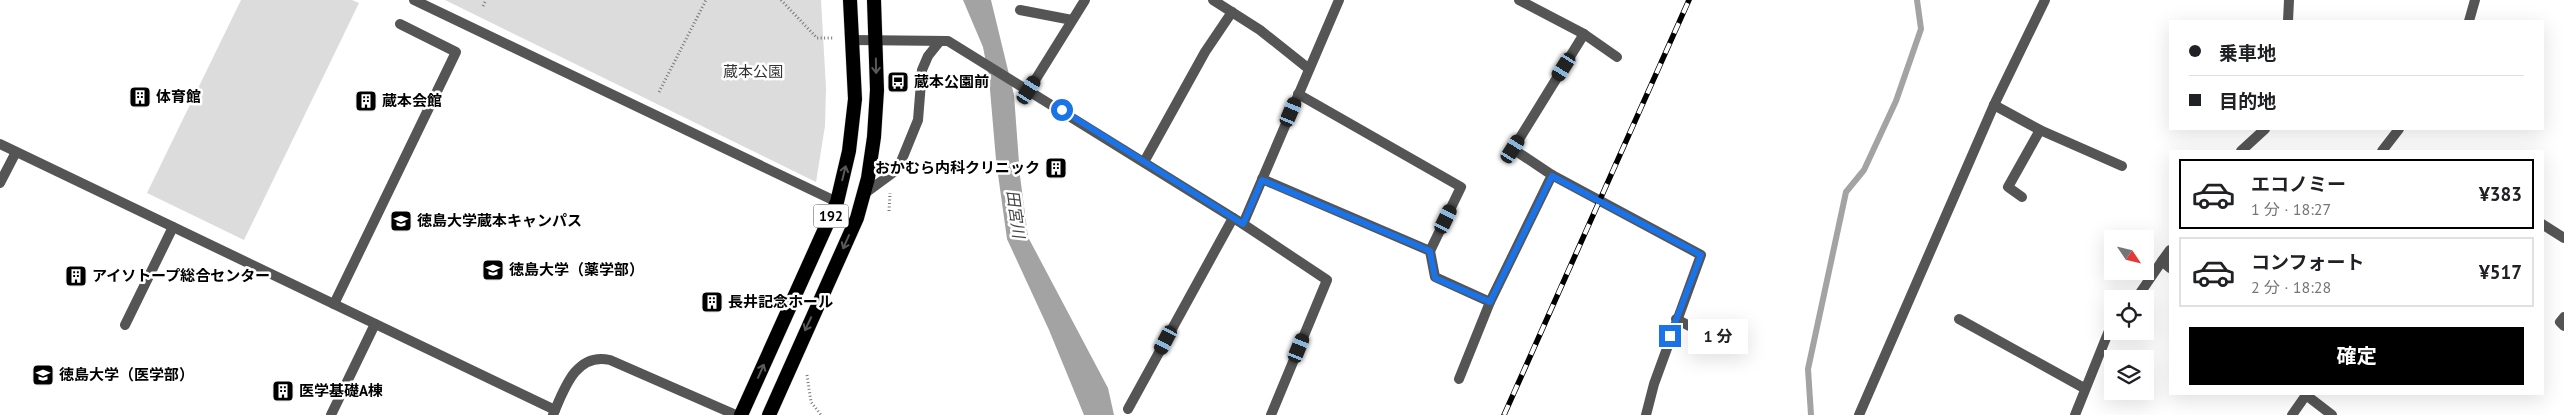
<!DOCTYPE html>
<html lang="ja">
<meta charset="utf-8">
<style>
:root{--surface:#fff;--page:#f2f2f2;--text:#202124;--muted:#757577;--line:#e0e0e0;--accent:#000}
body{margin:0;font-family:"PT Sans","Noto Sans JP",sans-serif;background:var(--page);color:var(--text);height:100vh;display:flex;flex-direction:column;font-size:19px;white-space:nowrap}
*{box-sizing:border-box;margin:0}
p{font-size:16px;color:var(--muted)}
.icon{flex:none;width:28px;height:28px;fill:none;stroke:currentColor;stroke-width:2;stroke-linecap:round;stroke-linejoin:round}
.map{position:relative;flex:1;overflow:hidden}
.sheet{position:absolute;left:2169px;top:150px;width:375px;height:245px;display:flex;flex-direction:column;background:var(--surface);border-radius:0px;box-shadow:0 5px 20px #0002}
.sheet>*{flex:none}
.banner{position:absolute;left:2169px;top:20px;width:375px;height:110px;border-radius:0px;box-shadow:0 5px 20px #0002;display:grid;align-content:center;height:110px;padding:0 20px;background:var(--surface)}
.needle{width:32px;rotate:125deg}
.buttons{position:absolute;left:2104px;top:230px;display:grid;gap:10px}
.buttons a{display:grid;place-items:center;width:50px;height:50px;border-radius:0px;background:var(--surface);box-shadow:0 5px 20px #0002;font-size:25px}
.end{position:absolute;width:22px;height:22px;margin:-11px;border:6px solid #1a73e8;background:#fff;box-shadow:0 0 0 2px #fff}
.from{border-radius:50%}
.bubble{position:absolute;height:35px;border-radius:0px;background:var(--surface);box-shadow:0 5px 20px #0002;font-size:16px;font-weight:700;line-height:35px;text-align:center}
.car{position:absolute;width:15px;height:30px;margin:-15px -8px;border-radius:6px;box-shadow:0 0 4px 1px #0007;background:linear-gradient(#222 24%,#8ab4d8 0 40%,#222 0 76%,#8ab4d8 0 86%,#222 0)}
.banner b{display:flex;align-items:center;gap:18px;height:48px;font-size:19px}
.banner b+b{border-top:1px solid var(--line)}
.banner i{width:12px;height:12px;background:var(--text)}
ul{padding:9px 0 0;list-style:none}
li{display:flex;align-items:center;gap:15px;height:70px;margin:0 10px 8px;padding:0 10px;border:2px solid var(--line);border-radius:0px}
li div{flex:1}
li b{display:block;font-size:19px}
li em{font-style:normal;font-weight:700}
li.selected{border-color:var(--accent)}
li>.icon{width:45px;height:45px;stroke-width:1.5}
.action{display:flex;gap:10px;margin-top:auto;padding:10px 20px}
.action a{flex:1;height:58px;border-radius:0px;background:var(--accent);color:#fff;font-size:20px;font-weight:700;line-height:58px;text-align:center}
.map>svg:first-child{display:block}
.green{fill:#dcdcdc}
.water{fill:#a3a3a3}
.lines{fill:none;stroke-linecap:round;stroke-linejoin:round}
.stream{stroke:#a3a3a3;stroke-width:6}
.trunk-casing{stroke:#dbdbdb;stroke-width:15}
.path{stroke:#777;stroke-width:3;stroke-dasharray:1 2.5;stroke-linecap:butt}
.service{stroke:#555;stroke-width:10}
.minor{stroke:#555;stroke-width:10}
.trunk{stroke:#000;stroke-width:14}
.rail-casing{stroke:#000;stroke-width:5.5}
.rail{stroke:#fff;stroke-width:4;stroke-dasharray:11;stroke-linecap:butt}
.oneway{stroke:#595959}
.route{stroke:#1a73e8;stroke-width:6}
.labels{text-anchor:middle;stroke-width:5;stroke-linejoin:round;paint-order:stroke}
.shield{fill:#fff;stroke:#4c4c4c;stroke-width:1}
.shield-label{font-size:14px;font-weight:bold;fill:#000}
.park-label{font-size:15px;fill:#333;stroke:#fff}
.poi-label{font-size:15px;font-weight:bold;fill:#000;stroke:#fff;text-anchor:start}
.water-label{font-size:16px;font-style:italic;fill:#444;stroke:#fff}
</style>
<div class="map">
<svg width="2564" height="415" viewBox="0 0 2564 415">
<rect width="100%" height="100%" fill="#fff"/>
<!-- green -->
<g class="green">
<path d="M241,0H352L359,3L244,240L147,193Z"/>
<path d="M445,0H821L826,88L825,126L816,182Z"/>
</g>
<!-- water -->
<path class="water" d="M963,0H991L1014,95L1020,176L1028,237L1108,388L1114,415H1084L1049,330L1007,239L996,160L989,78L983,47Z"/>
<g class="lines">
<!-- stream -->
<path class="stream" d="M1811,415L1808,369L1846,192L1864,170L1896,101L1921,29L1917,0"/>
<!-- trunk casing -->
<g class="trunk-casing">
<g id="trunk">
<path d="M741,415L837,202L849,151L855,99L850,0"/>
<path d="M769,415L857,218L868,178L874,137L877,90L874,0"/>
</g>
</g>
<!-- path -->
<g class="path">
<path d="M781,0L817,38H834"/>
<path d="M483,6L486,0"/>
<path d="M659,92L706,0"/>
<path d="M889,211L890,193"/>
<path d="M807,375L811,402L821,415"/>
</g>
<!-- service -->
<g class="service">
<path d="M0,144L555,410"/>
<path d="M0,183L16,152"/>
<path d="M334,304L456,52L400,24"/>
<path d="M125,325L173,227"/>
<path d="M331,415L375,324"/>
<path d="M553,415C564,389 576,352 610,360L736,415"/>
</g>
<!-- minor -->
<g class="minor">
<path d="M414,0L837,202"/>
<path d="M1213,0L1260,30L1309,69"/>
<path d="M1519,0L1584,34"/>
<path d="M1020,10L1072,20"/>
<path d="M2288,21L2289,0"/>
<path d="M2469,21L2475,0"/>
<path d="M852,40L948,41L1243,224L1327,280L1271,415"/>
<path d="M1029,90L1085,0"/>
<path d="M1298,94L1461,187L1430,251"/>
<path d="M1994,105L2040,130L2122,166"/>
<path d="M2241,151L2265,129"/>
<path d="M2382,151L2399,129"/>
<path d="M1144,162L1205,52L1232,12"/>
<path d="M1552,175L1701,255L1654,384L1646,415"/>
<path d="M1262,179L1430,251L1435,277L1490,302L1459,379"/>
<path d="M864,194L898,169L918,120L922,70L928,56L940,41"/>
<path d="M2022,197L2008,187L2040,130"/>
<path d="M1243,224L1339,0"/>
<path d="M2542,224L2564,238"/>
<path d="M2162,261L2170,250"/>
<path d="M2136,299L2162,261L2170,268"/>
<path d="M1490,302L1552,175L1513,149L1584,34L1617,57"/>
<path d="M2564,317L2560,322L2564,326"/>
<path d="M1676,319L1732,348"/>
<path d="M1959,319L2084,388"/>
<path d="M2308,394L2306,395L2332,415"/>
<path d="M1128,409L1233,218"/>
<path d="M1859,415L1994,105L2045,0"/>
<path d="M2075,415L2108,333L2112,328"/>
<path d="M2292,415L2306,395"/>
</g>
<!-- trunk -->
<use href="#trunk" class="trunk"/>
<!-- rail casing -->
<g class="rail-casing">
<path id="rail" d="M1504,415L1689,0"/>
</g>
<!-- rail -->
<use href="#rail" class="rail"/>
</g>
<!-- one-way arrows -->
<defs><path id="oneway-shaft" d="M-6 0H5M1.5-3L5.5 0L1.5 3" fill="none" stroke-width="1.6" stroke-linecap="round" stroke-linejoin="round" transform="scale(1.25)"/></defs>
<g class="oneway">
<use href="#oneway-shaft" transform="translate(876 66) rotate(89)"/>
<use href="#oneway-shaft" transform="translate(844 173) rotate(-76)"/>
<use href="#oneway-shaft" transform="translate(846 242) rotate(114)"/>
<use href="#oneway-shaft" transform="translate(808 324) rotate(115)"/>
<use href="#oneway-shaft" transform="translate(761 371) rotate(-66)"/>
</g>
<g class="lines">
<!-- route -->
<path class="route" d="M1062,110L1243,224L1262,180L1430,251L1435,278L1490,302L1552,176L1701,255L1670,336"/>
</g>
<!-- icons -->
<defs>
<g id="bus-square" transform="scale(1.125)"><rect x="-9" y="-9" width="18" height="18" rx="4" fill="#000" stroke="#fff"/><path d="M-5-6H5V4H4V6H2V4H-2V6H-4V4H-5ZM-3.5-4V0h7V-4ZM-3.5 1.2v1.5H-2V1.2ZM2 1.2v1.5H3.5V1.2Z" fill="#fff"/></g>
<g id="building-square" transform="scale(1.125)"><rect x="-9" y="-9" width="18" height="18" rx="4" fill="#000" stroke="#fff"/><path d="M-4-6H4V6H1V3H-1V6H-4ZM-2.5-4.3h1.7v1.8h-1.7ZM.8-4.3h1.7v1.8H.8ZM-2.5-1h1.7V.8h-1.7ZM.8-1h1.7V.8H.8Z" fill="#fff"/></g>
<g id="university-square" transform="scale(1.125)"><rect x="-9" y="-9" width="18" height="18" rx="4" fill="#000" stroke="#fff"/><path d="M0-5L7-2L0 1L-7-2ZM-4 1L0 2.5L4 1V4Q0 6-4 4Z" fill="#fff"/></g>
</defs>
<g fill-rule="evenodd">
<use href="#bus-square" x="898" y="82"/>
<use href="#building-square" x="140" y="97"/>
<use href="#building-square" x="366" y="101"/>
<use href="#building-square" x="1056" y="168"/>
<use href="#university-square" x="401" y="221"/>
<use href="#university-square" x="493" y="270"/>
<use href="#building-square" x="76" y="276"/>
<use href="#building-square" x="712" y="302"/>
<use href="#university-square" x="43" y="375"/>
<use href="#building-square" x="283" y="391"/>
</g>
<g class="labels">
<!-- shield labels -->
<rect class="shield" x="813.5" y="204.5" width="35" height="23" rx="4"/>
<g class="shield-label">
<text x="831" y="221">192</text>
</g>
<!-- park labels -->
<g class="park-label">
<text x="753" y="77">蔵本公園</text>
</g>
<!-- poi labels -->
<g class="poi-label">
<text x="914" y="87">蔵本公園前</text>
<text x="156" y="102">体育館</text>
<text x="382" y="106">蔵本会館</text>
<text x="1040" y="173" text-anchor="end">おかむら内科クリニック</text>
<text x="417" y="226">徳島大学蔵本キャンパス</text>
<text x="509" y="275">徳島大学（薬学部）</text>
<text x="92" y="281">アイソトープ総合センター</text>
<text x="728" y="307">長井記念ホール</text>
<text x="59" y="380">徳島大学（医学部）</text>
<text x="299" y="396">医学基礎A棟</text>
</g>
<!-- water labels -->
<g class="water-label">
<text transform="translate(1016 214) rotate(82)" y="6">田宮川</text>
</g>
</g>
</svg>
<div class="buttons">
<a><svg class="needle" viewBox="-14 -14 28 28"><path d="M0-13l5 13h-10z" fill="#e53935"/><path d="M0 13l5-13h-10z" fill="#757577"/></svg></a>
<a><svg class="icon" aria-label="locate" viewBox="0 0 24 24"><circle cx="12" cy="12" r="6"/><path d="M12 2v4M12 18v4M2 12h4M18 12h4"/></svg></a>
<a><svg class="icon" aria-label="layers" viewBox="0 0 24 24"><path d="M12 4l9 5-9 5-9-5zM3 14l9 5 9-5"/></svg></a>
</div>
<i class="end from" style="left:1062px;top:110px"></i>
<i class="end" style="left:1670px;top:336px"></i>
<div class="bubble" style="left:1688px;top:319px;width:60px">1 分</div>
<i class="car" style="left:1564px;top:67px;rotate:212deg"></i>
<i class="car" style="left:1029px;top:90px;rotate:32deg"></i>
<i class="car" style="left:1291px;top:112px;rotate:23deg"></i>
<i class="car" style="left:1513px;top:149px;rotate:32deg"></i>
<i class="car" style="left:1446px;top:219px;rotate:26deg"></i>
<i class="car" style="left:1166px;top:340px;rotate:208deg"></i>
<i class="car" style="left:1299px;top:348px;rotate:22deg"></i>
<div class="banner">
<b><i class="from"></i>乗車地</b>
<b><i></i>目的地</b>
</div>
<section class="sheet">
<ul>
<li class="selected"><svg class="icon" aria-label="car" viewBox="0 0 24 24"><path d="M5 17H2v-5l4-1 3-4h7l3 4 3 1v5h-3M9 17h6M6 11h13"/><circle cx="7" cy="17" r="2"/><circle cx="17" cy="17" r="2"/></svg><div><b>エコノミー</b><p>1 分 · 18:27</p></div><em>¥383</em></li>
<li><svg class="icon" aria-label="car" viewBox="0 0 24 24"><path d="M5 17H2v-5l4-1 3-4h7l3 4 3 1v5h-3M9 17h6M6 11h13"/><circle cx="7" cy="17" r="2"/><circle cx="17" cy="17" r="2"/></svg><div><b>コンフォート</b><p>2 分 · 18:28</p></div><em>¥517</em></li>
</ul>
<div class="action"><a>確定</a></div>
</section>
</div>
